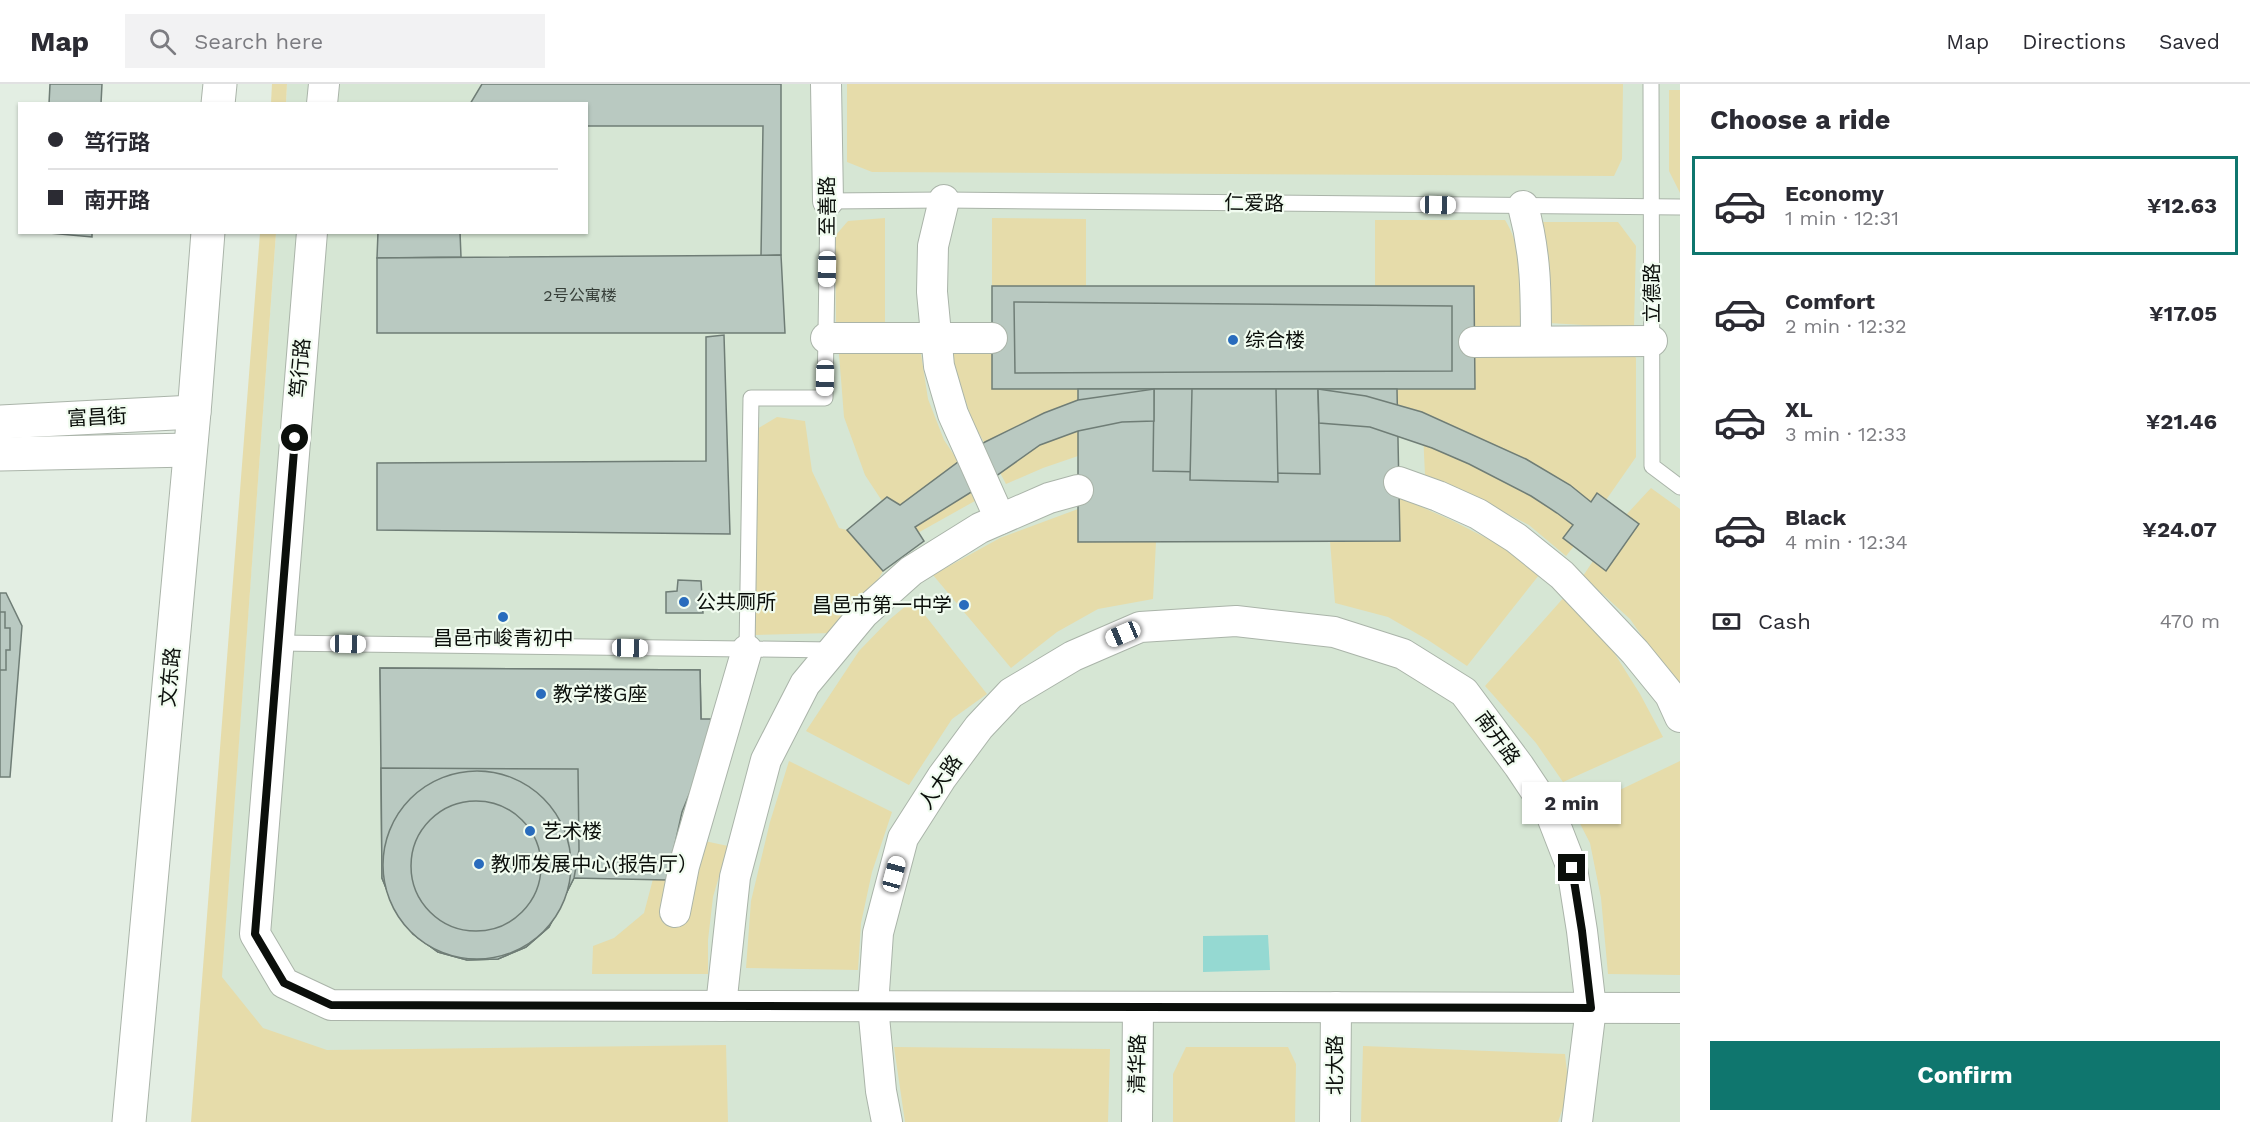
<!DOCTYPE html>
<meta charset="utf-8">
<style>
:root{--surface:#fff;--page:#f2f2f3;--text:#2b2b33;--muted:#7c7c81;--line:#e1e1e2;--accent:#0f766e}
body{margin:0;font-family:"Work Sans","Noto Sans SC",sans-serif;background:var(--page);color:var(--text);height:100vh;display:flex;flex-direction:column;font-size:22px;white-space:nowrap}
*{box-sizing:border-box;margin:0}
p{font-size:20px;color:var(--muted)}
.icon{flex:none;width:33px;height:33px;fill:none;stroke:currentColor;stroke-width:2;stroke-linecap:round;stroke-linejoin:round}
.map{position:relative;flex:1;overflow:hidden}
.sheet{display:flex;flex-direction:column;background:var(--surface);width:570px}
.sheet>*{flex:none}
.guide{position:absolute;left:18px;top:18px;width:570px;height:132px;border-radius:0px;box-shadow:0 2px 4px #0004;display:grid;align-content:center;height:132px;padding:0 30px;background:var(--surface)}
.end{position:absolute;width:27px;height:27px;margin:-14px;border:8px solid #0b0f0b;background:#fff;box-shadow:0 0 0 3px #fff}
.from{border-radius:50%}
.bubble{position:absolute;height:42px;border-radius:0px;background:var(--surface);box-shadow:0 2px 4px #0004;font-size:20px;font-weight:700;line-height:42px;text-align:center}
.car{position:absolute;width:18px;height:36px;margin:-18px -9px;border-radius:8px;box-shadow:0 0 4px 2px #0007;background:linear-gradient(#fff 24%,#345 0 40%,#fff 0 76%,#345 0 86%,#fff 0)}
.guide b{display:flex;align-items:center;gap:21px;height:57px;font-size:22px}
.guide b+b{border-top:2px solid var(--line)}
.guide i{width:15px;height:15px;background:var(--text)}
ul{padding:0;list-style:none}
li{display:flex;align-items:center;gap:18px;height:99px;margin:0 12px 9px;padding:0 18px;border:3px solid transparent;border-radius:0px}
li div{flex:1}
li b{display:block;font-size:22px}
li em{font-style:normal;font-weight:700}
li.selected{border-color:var(--accent)}
li>.icon{width:54px;height:54px;stroke-width:1.5}
h2{padding:0 30px;font-size:27px;line-height:72px}
.pay{display:flex;align-items:center;gap:15px;height:66px;padding:0 30px;font-size:22px}
.pay p{margin-inline-start:auto}
.cta{display:flex;gap:12px;margin-top:auto;padding:12px 30px}
.cta a{flex:1;height:69px;border-radius:0px;background:var(--accent);color:#fff;font-size:24px;font-weight:700;line-height:69px;text-align:center}
header{display:flex;align-items:center;gap:36px;box-sizing:border-box;height:84px;padding:0 30px;background:var(--surface);border-bottom:2px solid var(--line)}
header strong{font-size:28px}
nav{display:flex;gap:33px;margin-inline-start:auto;font-size:21px}
.search{width:420px;height:54px;background:var(--page);display:flex;align-items:center;gap:15px;box-sizing:border-box;padding:0 21px;border-radius:0px;color:var(--muted);font-size:22px}
main{display:flex;flex:1;min-height:0}
.map>svg:first-child{display:block}
.built{fill:#d6e6d4}
.green{fill:#e6dcaa}
.water{fill:#95d9d2}
.building{fill:#b9c9c1;stroke:#6f7d76;stroke-width:1.5}
.lines{fill:none;stroke-linecap:round;stroke-linejoin:round}
.lane-casing{stroke:#aab4a9;stroke-width:17}
.street-casing{stroke:#aab4a9;stroke-width:32}
.secondary-casing{stroke:#aab4a9;stroke-width:35}
.lane{stroke:#fff;stroke-width:15}
.street{stroke:#fff;stroke-width:30}
.secondary{stroke:#fff;stroke-width:33}
.route{stroke:#0b0f0b;stroke-width:8}
.poi-dot{fill:#296cbd;stroke:#f1fcf0;stroke-width:2}
.labels{text-anchor:middle;stroke-width:4.5;stroke-linejoin:round;paint-order:stroke}
.number-label{font-size:16px;fill:#363e38}
.street-label{font-size:20px;fill:#0b0f0b;stroke:#f1fcf0}
.poi-label{font-size:20px;fill:#0b0f0b;stroke:#f1fcf0;text-anchor:start}
</style>
<header>
<strong>Map</strong>
<div class="search"><svg class="icon" aria-label="search" viewBox="0 0 24 24"><circle cx="10" cy="10" r="6"/><path d="M15 15l6 6"/></svg>Search here</div>
<nav><a>Map</a><a>Directions</a><a>Saved</a></nav>
</header>
<main>
<div class="map">
<svg width="1680" height="1038" viewBox="0 0 1680 1038">
<rect width="100%" height="100%" fill="#e3eee3"/>
<!-- built -->
<path class="built" d="M287,0H1680V1038H211L276,149L586,148V20L286,19Z"/>
<!-- green -->
<g class="green">
<path d="M272,0H287L286,19H271Z"/>
<path d="M847,0H1623L1622,75L1614,92L872,88L847,78Z"/>
<path d="M1669,6H1680V109L1669,87Z"/>
<path d="M885,134V238H836L835,152L848,137Z"/>
<path d="M992,134L1086,135V202H992Z"/>
<path d="M1375,136H1505C1525,168 1521,208 1520,245L1474,247V203L1375,202Z"/>
<path d="M1543,138H1618L1636,162L1634,244L1549,239V178Z"/>
<path d="M260,149H276L222,893L263,944L327,966L726,961L728,1038H191Z"/>
<path d="M1629,264L1636,274V373L1606,416L1591,418L1563,454L1574,462L1566,472L1529,441L1483,417L1425,391L1422,328L1396,320L1397,305H1475L1474,266Z"/>
<path d="M992,265L993,305H1078V372L1043,384L1006,400L972,336L949,267Z"/>
<path d="M839,270H921L928,315L944,356L982,413L907,455L865,391L844,333Z"/>
<path d="M777,333L805,337L812,387L839,444L847,446L883,487L870,510L833,549L755,551L757,345Z"/>
<path d="M1651,404L1680,425V606L1630,535L1583,492L1593,477L1606,486L1639,440L1626,431Z"/>
<path d="M1399,413L1451,436L1498,460L1539,491L1467,582L1428,556L1388,533L1335,519L1330,457H1400Z"/>
<path d="M1078,425V458H1156L1153,515L1098,525L1057,548L1011,584L933,491L1000,454Z"/>
<path d="M1566,511L1613,567L1640,610L1663,653L1563,698L1536,659L1485,602Z"/>
<path d="M913,516L987,610L952,635L909,701L806,647L859,567L889,536Z"/>
<path d="M789,677L892,728L872,788L861,839L858,886L746,884L751,817L770,738Z"/>
<path d="M1680,677V891L1608,890L1601,814L1590,759L1574,728Z"/>
<path d="M700,756L728,762L713,813L708,856V890H592L593,862L614,854L644,829L653,795L667,796L662,838L682,840Z"/>
<path d="M1363,962L1565,970L1569,1006L1558,1038H1361Z"/>
<path d="M894,963L1110,965L1108,1038H905Z"/>
<path d="M1186,963H1288L1296,980L1295,1038H1173V990Z"/>
</g>
<!-- water -->
<path class="water" d="M1268,851L1270,886L1203,888V852Z"/>
<!-- building -->
<g class="building">
<path d="M50,0H102L101,20H49Z"/>
<path d="M482,0H781V171L761,172L763,42H586V20H470Z"/>
<path d="M38,148H92V153Z"/>
<path d="M378,148H460L461,173L377,174Z"/>
<path d="M781,171L785,249H377V174Z"/>
<path d="M992,202H1474L1475,305H992Z"/>
<path d="M1014,218L1452,222V287L1015,289Z"/>
<path d="M724,251L730,450L377,446V379L706,377V253Z"/>
<path d="M1078,305H1397L1400,457L1078,458Z"/>
<path d="M1154,305H1318L1320,390L1153,387Z"/>
<path d="M1154,305V337L1122,338L1078,347L1040,361L989,397L915,443L924,457L883,487L847,446L887,413L900,421L985,358L1044,329L1078,316Z"/>
<path d="M1192,305H1276L1278,398L1190,396Z"/>
<path d="M1318,305L1366,312L1422,328L1526,375L1570,401L1591,418L1597,409L1639,440L1606,487L1563,454L1573,441L1557,429L1531,412L1469,380L1432,364L1370,343L1319,339Z"/>
<path d="M678,496L701,497L703,529H666V508L677,507Z"/>
<path d="M0,509H6L22,542L10,693H0Z"/>
<path d="M0,528H5V544H10V566H6V586H0Z"/>
<path d="M380,584L700,586L701,635L381,633Z"/>
<path d="M380,584L700,586L701,635H720L682,728L667,796L574,794L549,843L526,863L498,875L467,876L438,868L413,850L395,826L382,794Z"/>
<path d="M381,684L578,685L579,766L574,794L549,843L526,863L498,875L467,876L438,868L413,850L395,826L382,794Z"/>
<circle cx="477" cy="781" r="94"/>
<circle cx="476" cy="782" r="65"/>
</g>
<g class="lines">
<!-- lane casing -->
<g class="lane-casing">
<g id="lane">
<path d="M1651,0L1652,382L1680,403"/>
<path d="M278,559L833,566"/>
<path d="M747,566L751,314H825L828,117L944,116L1680,123"/>
</g>
</g>
<!-- street casing -->
<g class="street-casing">
<g id="street">
<path d="M826,0L828,117"/>
<path d="M322,20L324,0"/>
<path d="M944,116L933,162L932,208L939,282L953,330L1000,435"/>
<path d="M1523,122C1536,170 1536,208 1536,257"/>
<path d="M312,148L255,850L284,899L331,921L1680,924"/>
<path d="M826,254H992"/>
<path d="M1474,258L1652,257"/>
<path d="M1399,398L1438,412L1478,430L1516,454L1562,491L1635,568L1670,611L1680,633"/>
<path d="M675,828L684,782L747,566"/>
<path d="M721,922L735,793L766,676L805,600L864,529L911,487L980,444L1049,414L1078,406"/>
<path d="M887,1038L881,1007L873,922L878,849L903,754L942,693L979,643L1011,609L1073,572L1140,543L1236,537L1334,548L1403,570L1464,608L1519,682L1551,730L1572,784L1582,847L1591,924L1577,1038"/>
<path d="M1137,1038L1138,923"/>
<path d="M1335,1038L1336,923"/>
</g>
</g>
<!-- secondary casing -->
<g class="secondary-casing">
<g id="secondary">
<path d="M218,20L220,0"/>
<path d="M0,338L194,328"/>
<path d="M0,370L190,366"/>
<path d="M129,1038L195,317L208,148"/>
</g>
</g>
<!-- lane -->
<use href="#lane" class="lane"/>
<!-- street -->
<use href="#street" class="street"/>
<!-- secondary -->
<use href="#secondary" class="secondary"/>
</g>
<g class="lines">
<!-- route -->
<path class="route" d="M295,354L255,850L284,899L331,921L1591,924L1582,847L1572,784"/>
</g>
<!-- markers -->
<g class="poi-dot">
<circle cx="1233" cy="256" r="6"/>
<circle cx="684" cy="518" r="6"/>
<circle cx="964" cy="521" r="6"/>
<circle cx="503" cy="533" r="6"/>
<circle cx="541" cy="610" r="6"/>
<circle cx="530" cy="747" r="6"/>
<circle cx="479" cy="780" r="6"/>
</g>
<g class="labels">
<!-- number labels -->
<g class="number-label">
<text x="580" y="217">2号公寓楼</text>
</g>
<!-- street labels -->
<g class="street-label">
<text transform="translate(1254 119) rotate(1)" y="7">仁爱路</text>
<text transform="translate(827 122) rotate(-90)" y="7">至善路</text>
<text transform="translate(1652 209) rotate(-90)" y="7">立德路</text>
<text transform="translate(300 284) rotate(-85)" y="7">笃行路</text>
<text transform="translate(97 333) rotate(-3)" y="7">富昌街</text>
<text transform="translate(170 593) rotate(-85)" y="7">文东路</text>
<text transform="translate(1498 654) rotate(54)" y="7">南开路</text>
<text transform="translate(940 698) rotate(-56)" y="7">人大路</text>
<text transform="translate(1137 980) rotate(-89)" y="7">清华路</text>
<text transform="translate(1335 981) rotate(-90)" y="7">北大路</text>
</g>
<!-- poi labels -->
<g class="poi-label">
<text x="1245" y="263">综合楼</text>
<text x="696" y="525">公共厕所</text>
<text x="952" y="528" text-anchor="end">昌邑市第一中学</text>
<text x="503" y="561" text-anchor="middle">昌邑市峻青初中</text>
<text x="553" y="617">教学楼G座</text>
<text x="542" y="754">艺术楼</text>
<text x="491" y="787">教师发展中心(报告厅）</text>
</g>
</g>
</svg>
<i class="end from" style="left:295px;top:354px"></i>
<i class="end" style="left:1572px;top:784px"></i>
<div class="bubble" style="left:1522px;top:698px;width:99px">2 min</div>
<i class="car" style="left:1438px;top:121px;rotate:91deg"></i>
<i class="car" style="left:827px;top:185px;rotate:181deg"></i>
<i class="car" style="left:825px;top:294px;rotate:181deg"></i>
<i class="car" style="left:1123px;top:550px;rotate:247deg"></i>
<i class="car" style="left:348px;top:560px;rotate:91deg"></i>
<i class="car" style="left:630px;top:564px;rotate:91deg"></i>
<i class="car" style="left:894px;top:790px;rotate:15deg"></i>
<div class="guide">
<b><i class="from"></i>笃行路</b>
<b><i></i>南开路</b>
</div>
</div>
<section class="sheet">
<h2>Choose a ride</h2>
<ul>
<li class="selected"><svg class="icon" aria-label="car" viewBox="0 0 24 24"><path d="M5 17H2v-5l4-1 3-4h7l3 4 3 1v5h-3M9 17h6M6 11h13"/><circle cx="7" cy="17" r="2"/><circle cx="17" cy="17" r="2"/></svg><div><b>Economy</b><p>1 min · 12:31</p></div><em>¥12.63</em></li>
<li><svg class="icon" aria-label="car" viewBox="0 0 24 24"><path d="M5 17H2v-5l4-1 3-4h7l3 4 3 1v5h-3M9 17h6M6 11h13"/><circle cx="7" cy="17" r="2"/><circle cx="17" cy="17" r="2"/></svg><div><b>Comfort</b><p>2 min · 12:32</p></div><em>¥17.05</em></li>
<li><svg class="icon" aria-label="car" viewBox="0 0 24 24"><path d="M5 17H2v-5l4-1 3-4h7l3 4 3 1v5h-3M9 17h6M6 11h13"/><circle cx="7" cy="17" r="2"/><circle cx="17" cy="17" r="2"/></svg><div><b>XL</b><p>3 min · 12:33</p></div><em>¥21.46</em></li>
<li><svg class="icon" aria-label="car" viewBox="0 0 24 24"><path d="M5 17H2v-5l4-1 3-4h7l3 4 3 1v5h-3M9 17h6M6 11h13"/><circle cx="7" cy="17" r="2"/><circle cx="17" cy="17" r="2"/></svg><div><b>Black</b><p>4 min · 12:34</p></div><em>¥24.07</em></li>
</ul>
<div class="pay"><svg class="icon" aria-label="cash" viewBox="0 0 24 24"><path d="M3 7h18v10H3z"/><circle cx="12" cy="12" r="2"/></svg>Cash<p>470 m</p></div>
<div class="cta"><a>Confirm</a></div>
</section>
</main>
